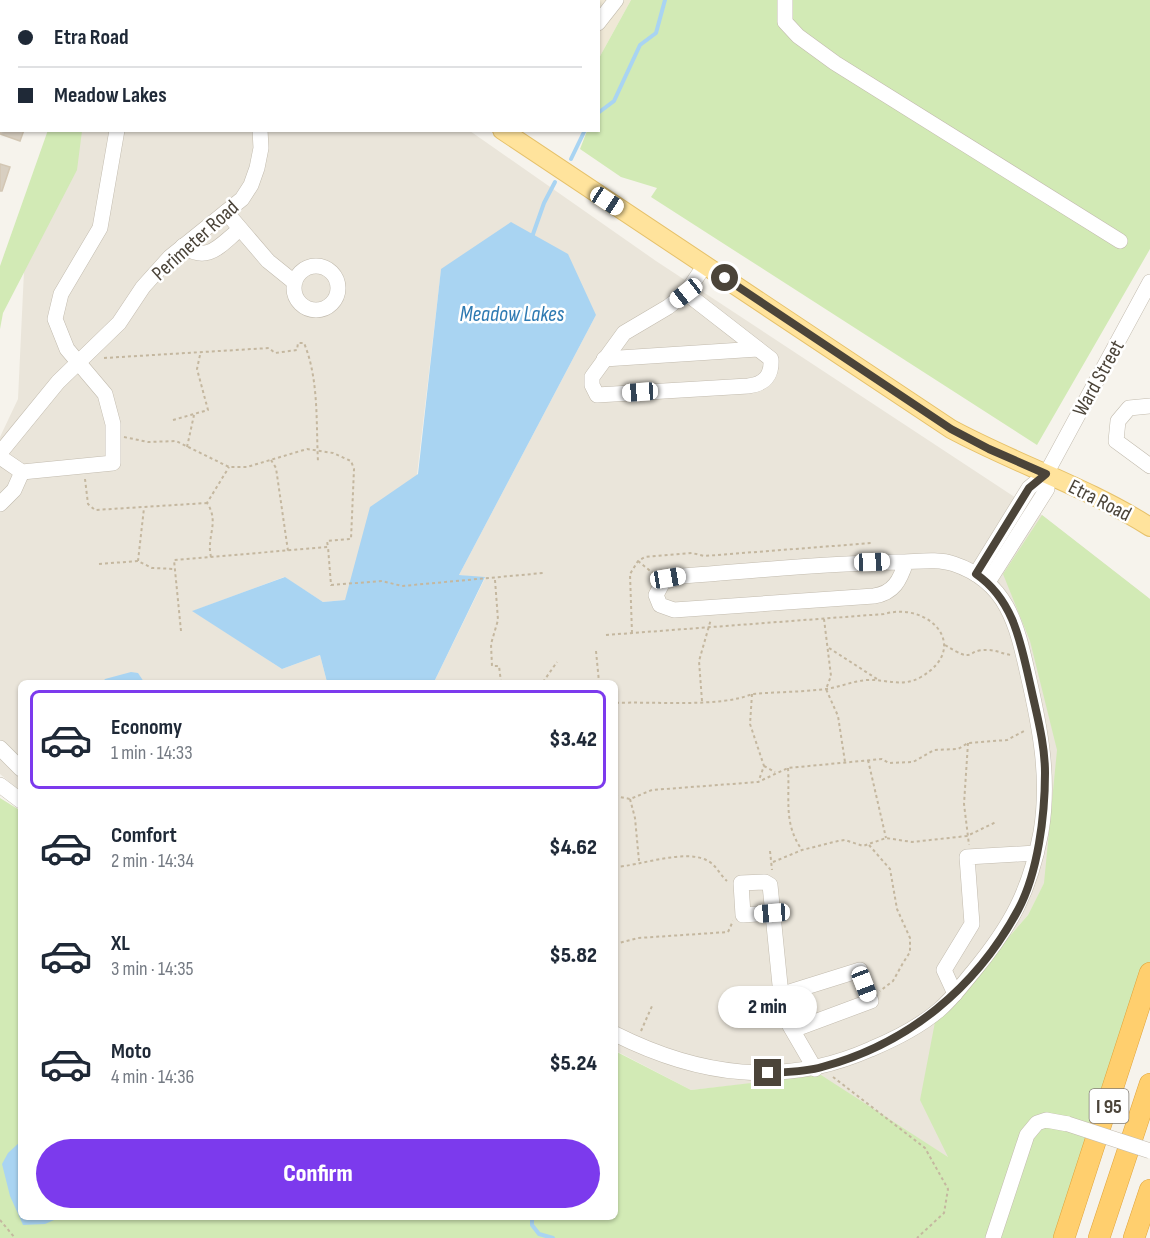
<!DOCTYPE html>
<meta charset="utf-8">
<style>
:root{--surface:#fff;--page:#f2f2f3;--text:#1f2937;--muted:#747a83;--line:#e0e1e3;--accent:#7c3aed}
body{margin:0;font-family:"Sofia Sans Condensed",sans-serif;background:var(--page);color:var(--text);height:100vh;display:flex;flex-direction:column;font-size:22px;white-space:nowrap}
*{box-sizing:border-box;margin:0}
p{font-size:20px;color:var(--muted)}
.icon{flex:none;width:33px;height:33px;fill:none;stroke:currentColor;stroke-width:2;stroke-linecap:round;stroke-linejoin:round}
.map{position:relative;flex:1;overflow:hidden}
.sheet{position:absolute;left:18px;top:680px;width:600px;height:540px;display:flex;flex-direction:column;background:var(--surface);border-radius:9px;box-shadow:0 2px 4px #0004}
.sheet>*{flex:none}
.top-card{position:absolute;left:0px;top:0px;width:600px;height:132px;box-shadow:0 2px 4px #0004;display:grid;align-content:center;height:132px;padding:0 18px;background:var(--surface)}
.end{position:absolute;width:27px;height:27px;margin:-14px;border:8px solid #4b4439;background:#fff;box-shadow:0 0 0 3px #fff}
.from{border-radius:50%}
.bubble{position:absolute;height:42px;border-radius:21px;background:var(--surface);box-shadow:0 2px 4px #0004;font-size:20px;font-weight:800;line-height:42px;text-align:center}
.car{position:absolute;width:18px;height:36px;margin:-18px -9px;border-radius:8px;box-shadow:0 0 4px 2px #0007;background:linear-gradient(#fff 24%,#345 0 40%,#fff 0 76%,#345 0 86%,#fff 0)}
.top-card b{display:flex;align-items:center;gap:21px;height:57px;font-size:22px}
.top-card b+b{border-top:2px solid var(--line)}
.top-card i{width:15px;height:15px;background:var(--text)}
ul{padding:10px 0 0;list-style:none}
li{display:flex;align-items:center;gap:18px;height:99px;margin:0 12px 9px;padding:0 6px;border:3px solid transparent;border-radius:9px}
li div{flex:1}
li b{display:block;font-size:22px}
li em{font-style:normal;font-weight:800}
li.on{border-color:var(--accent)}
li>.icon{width:54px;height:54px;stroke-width:1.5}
.action{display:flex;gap:12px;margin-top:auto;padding:12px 18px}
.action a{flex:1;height:69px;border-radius:36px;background:var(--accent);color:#fff;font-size:24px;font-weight:800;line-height:69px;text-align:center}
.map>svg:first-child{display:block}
.residential{fill:#eae5da}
.education{fill:#efe8d6}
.green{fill:#d2eab5}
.parking{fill:#e5e3e0}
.water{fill:#a9d4f2}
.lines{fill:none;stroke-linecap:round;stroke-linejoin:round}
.stream{stroke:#a9d4f2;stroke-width:4}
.building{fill:#d8cfc1;stroke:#d3c7b4;stroke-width:1.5}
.minor-casing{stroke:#c2bbae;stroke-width:16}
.major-casing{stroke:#e6c16a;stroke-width:20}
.highway-casing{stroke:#e0a43c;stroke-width:22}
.path{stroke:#c4b79f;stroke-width:2;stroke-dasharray:3 3;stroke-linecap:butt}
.minor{stroke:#fff;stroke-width:15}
.major{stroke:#ffe39c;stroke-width:18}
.highway{stroke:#ffcf6e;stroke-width:21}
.minor-bridge-casing{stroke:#c2bbae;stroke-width:16;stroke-linecap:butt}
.minor-bridge{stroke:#fff;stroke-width:15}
.route{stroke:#4b4439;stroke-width:8}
.labels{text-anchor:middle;stroke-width:5;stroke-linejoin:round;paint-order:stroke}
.shield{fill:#fff;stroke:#817c74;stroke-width:1.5}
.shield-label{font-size:20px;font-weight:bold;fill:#4b4439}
.street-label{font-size:21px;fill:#4b4439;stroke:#fff}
.water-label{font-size:22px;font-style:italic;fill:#2e7ab2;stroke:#fff}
</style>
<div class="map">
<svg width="1150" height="1238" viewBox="0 0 1150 1238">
<rect width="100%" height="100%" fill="#f6f3ec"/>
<!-- residential -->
<g class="residential">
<path d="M141,0H284L286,1L140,2Z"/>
<path d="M79,131H470L656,261L1042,515L1150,599V675L1028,915L935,1022L949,1158L821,1076L691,1090L618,1052L615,1090V682H434L485,578L459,575L596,315L441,270L417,475L345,600L323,602L284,577L193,611L282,669L320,655L327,682H21V792L0,774V437L18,399L24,271Z"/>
</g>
<!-- education -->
<path class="education" d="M359,0H631L599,58L598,2Z"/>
<!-- green -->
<g class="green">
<path d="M631,0H1150V249L1037,445L651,197L657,188L621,177L580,149L587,131L598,130L599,58Z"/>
<path d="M48,130L82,131L77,170L3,313L0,329V266Z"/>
<path d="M1042,515L1150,599V988L1072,1238H0V798L21,811V1216H615L617,1052L691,1090L821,1075L948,1157L920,1100L935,1022L1028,915L1044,883L1057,750L1030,641L1003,574Z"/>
</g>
<!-- parking -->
<path class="parking" d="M369,0H538L541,1L371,2Z"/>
<!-- water -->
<g class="water">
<path d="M511,222L568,254L596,315L459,575L485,577L434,682H327L320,655L282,669L192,611L285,577L323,602L345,600L370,507L418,474L441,269Z"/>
<path d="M131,672L138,673L144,682H103L105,679Z"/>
<path d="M21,1141V1216L61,1217L45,1224L23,1225L10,1196L2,1164L8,1153Z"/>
</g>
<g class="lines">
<!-- stream -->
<g class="stream">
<path d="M598,113L614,101L640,45L656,33L665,0"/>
<path d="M571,159L585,130"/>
<path d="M532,237L544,203L555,182"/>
<path d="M532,1216V1225L539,1234L553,1238"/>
</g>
</g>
<!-- building -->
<g class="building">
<path d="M0,130H24L20,141L0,134Z"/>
<path d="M0,164L10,167L2,191H0Z"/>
</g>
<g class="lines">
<!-- minor casing -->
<g class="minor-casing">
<g id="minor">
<path d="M526,0L528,2"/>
<path d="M785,0V22L798,36L835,63L1120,241"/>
<path d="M188,2V0"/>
<path d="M598,23L616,0"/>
<path d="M226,212L268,261L294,282"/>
<path d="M183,246C208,264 220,245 240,229"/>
<circle cx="316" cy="288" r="22"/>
<path d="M686,293L771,359C772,375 765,384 748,386L597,395L592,385V377L624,333L668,307L686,293L705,265"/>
<path d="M604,359L758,349"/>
<path d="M1150,406L1129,408L1118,421L1116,441L1150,466"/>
<path d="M0,453L58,382L119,323L143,287L170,257L242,199L251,185L257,168L261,148L260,130"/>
<path d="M0,457L22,472L113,463V424L105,394L67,349L55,319L61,294L100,228L117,130"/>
<path d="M0,504L14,490L22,472"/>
<path d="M976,574L1029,488L1046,474L1150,282"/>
<path d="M988,582L1047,489L1046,474"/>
<path d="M0,748L21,769"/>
<path d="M0,785L21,801"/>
<path d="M772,913L743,915L741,883L765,882L770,885L782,1005L790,1026L815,1069"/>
<path d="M955,994L944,970L972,924L967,857L1036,853"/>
<path d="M780,995L860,970L871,1001L793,1030"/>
<path d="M615,1034C699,1076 783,1088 871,1049C895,1039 919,1027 939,1010C952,999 962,985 973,972C1011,926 1030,891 1041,832C1050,778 1040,727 1028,675C1017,626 1008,582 954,564C937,558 916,562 898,562C826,563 754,571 683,576L663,582L656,595L660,605L674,610L874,596C894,593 900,580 906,562"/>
<path d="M993,1238L1027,1135L1037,1123L1046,1120L1068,1124"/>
</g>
</g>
<!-- major casing -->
<g class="major-casing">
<g id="major">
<path d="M309,0L312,2"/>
<path d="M502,130L951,429C1016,464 1087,487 1150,527"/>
</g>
</g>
<!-- highway casing -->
<g class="highway-casing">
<g id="highway">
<path d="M1064,1238L1150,973"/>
<path d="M1099,1238L1150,1084"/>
<path d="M1134,1238L1150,1190"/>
</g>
</g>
<!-- path -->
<g class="path">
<path d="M104,358L269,348L275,353L297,350L298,343H304C319,379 316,423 318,462"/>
<path d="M173,420L208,410L197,369L200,355"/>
<path d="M124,437L148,442L176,441L229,467H247L307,449L333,453L351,461L354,469L351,539L327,541L328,547"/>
<path d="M187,447L194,415"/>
<path d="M271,460L276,468L288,551"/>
<path d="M85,479L88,504L95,510L207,503"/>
<path d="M211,557C206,537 220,522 207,503L229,467"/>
<path d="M138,561L144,508"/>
<path d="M638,561L654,574"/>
<path d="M99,564L138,561L152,568L175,569"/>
<path d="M495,580L498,620L491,644L492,666H499L501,682"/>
<path d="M824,619L831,676L826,689L838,716L845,762"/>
<path d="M181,631L174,560L328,547L331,585L382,581L402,586L543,573"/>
<path d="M632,633L630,574L638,561L645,557L692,553L704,556L872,543"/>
<path d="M606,635L884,614C929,601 972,647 921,677C902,688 887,679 867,680C853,681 840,687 826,689C802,692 776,692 752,694C720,708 652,701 615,703"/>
<path d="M945,645C977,665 964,649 988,650C996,650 1003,654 1011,655"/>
<path d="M829,648L877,679"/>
<path d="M596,651L599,682"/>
<path d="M543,682L557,662"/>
<path d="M752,694L750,724L764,766L759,780"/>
<path d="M702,701L699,661L711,619"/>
<path d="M968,743L964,804L969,845"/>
<path d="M868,760L886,838"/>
<path d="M764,766L775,772"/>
<path d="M788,768C790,799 783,823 802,850"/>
<path d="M615,796L630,799L652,790L758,782L788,768L882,759L889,763L913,762L934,750L958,749L968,743L1007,740L1026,730"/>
<path d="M630,799L635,818L639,861"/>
<path d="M869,845L890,869L897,909L910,938V952L903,963L893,981L880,991"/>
<path d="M770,851L772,870"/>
<path d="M773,862L802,850L838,841L845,840L863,846L886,838L912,842L967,836L996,822"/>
<path d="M615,867C639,866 686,848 708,861C716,865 720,875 727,881"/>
<path d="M615,944L638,938L728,932L733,921"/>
<path d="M641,1031L652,1006"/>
<path d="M833,1077L925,1148L948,1189L944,1213L917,1238"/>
<path d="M0,1220L15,1238"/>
</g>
<!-- minor -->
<use href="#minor" class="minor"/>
<!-- major -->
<use href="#major" class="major"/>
<!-- highway -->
<use href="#highway" class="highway"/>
<!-- minor-bridge casing -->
<g class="minor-bridge-casing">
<path id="minor-bridge" d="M1068,1124L1150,1151"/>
</g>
<!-- minor-bridge -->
<use href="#minor-bridge" class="minor-bridge"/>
</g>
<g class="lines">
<!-- route -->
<path class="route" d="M725,278L951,429L989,449L1046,474L1029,488L976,574C1015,601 1021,645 1031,688C1037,716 1045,744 1045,773C1045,815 1038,873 1018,910C976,988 908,1044 822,1067C806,1072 786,1072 768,1073"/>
</g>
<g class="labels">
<!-- shield labels -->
<rect class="shield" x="1089.5" y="1089" width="39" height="34" rx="4.5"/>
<g class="shield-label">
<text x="1109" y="1113">I 95</text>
</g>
<!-- street labels -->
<g class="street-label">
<text transform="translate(195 240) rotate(-42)" y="7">Perimeter Road</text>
<text transform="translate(1098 378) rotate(-61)" y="7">Ward Street</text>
<text transform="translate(1100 500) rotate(27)" y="7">Etra Road</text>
</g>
<!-- water labels -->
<g class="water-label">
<text x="512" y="321">Meadow Lakes</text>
</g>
</g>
</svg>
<i class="end from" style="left:725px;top:278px"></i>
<i class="end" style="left:768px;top:1073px"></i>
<div class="bubble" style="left:718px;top:986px;width:99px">2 min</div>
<i class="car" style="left:607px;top:201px;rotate:123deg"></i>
<i class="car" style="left:686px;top:293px;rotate:232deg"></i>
<i class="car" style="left:640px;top:392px;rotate:266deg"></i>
<i class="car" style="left:872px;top:562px;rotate:88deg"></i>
<i class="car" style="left:668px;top:578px;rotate:81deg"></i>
<i class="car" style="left:772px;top:913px;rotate:266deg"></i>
<i class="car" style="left:864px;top:984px;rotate:159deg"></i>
<div class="top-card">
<b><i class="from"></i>Etra Road</b>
<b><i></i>Meadow Lakes</b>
</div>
<section class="sheet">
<ul>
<li class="on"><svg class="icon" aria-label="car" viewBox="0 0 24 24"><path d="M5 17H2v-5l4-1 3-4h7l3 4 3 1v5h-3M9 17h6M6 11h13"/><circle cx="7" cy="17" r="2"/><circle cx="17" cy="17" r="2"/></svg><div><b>Economy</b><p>1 min · 14:33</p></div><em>$3.42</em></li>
<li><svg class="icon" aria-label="car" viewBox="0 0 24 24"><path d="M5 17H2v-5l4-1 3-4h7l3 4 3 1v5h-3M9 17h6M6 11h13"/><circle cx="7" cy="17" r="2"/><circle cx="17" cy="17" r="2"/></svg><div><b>Comfort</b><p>2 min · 14:34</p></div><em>$4.62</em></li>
<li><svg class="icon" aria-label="car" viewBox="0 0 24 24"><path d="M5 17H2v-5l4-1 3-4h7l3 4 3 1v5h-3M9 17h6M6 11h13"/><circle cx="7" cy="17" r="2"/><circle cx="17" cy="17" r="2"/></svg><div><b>XL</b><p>3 min · 14:35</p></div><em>$5.82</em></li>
<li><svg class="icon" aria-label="car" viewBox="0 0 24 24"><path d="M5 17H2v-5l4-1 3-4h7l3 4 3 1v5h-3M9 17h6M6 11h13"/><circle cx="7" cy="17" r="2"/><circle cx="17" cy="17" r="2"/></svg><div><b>Moto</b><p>4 min · 14:36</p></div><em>$5.24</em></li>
</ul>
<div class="action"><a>Confirm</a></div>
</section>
</div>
